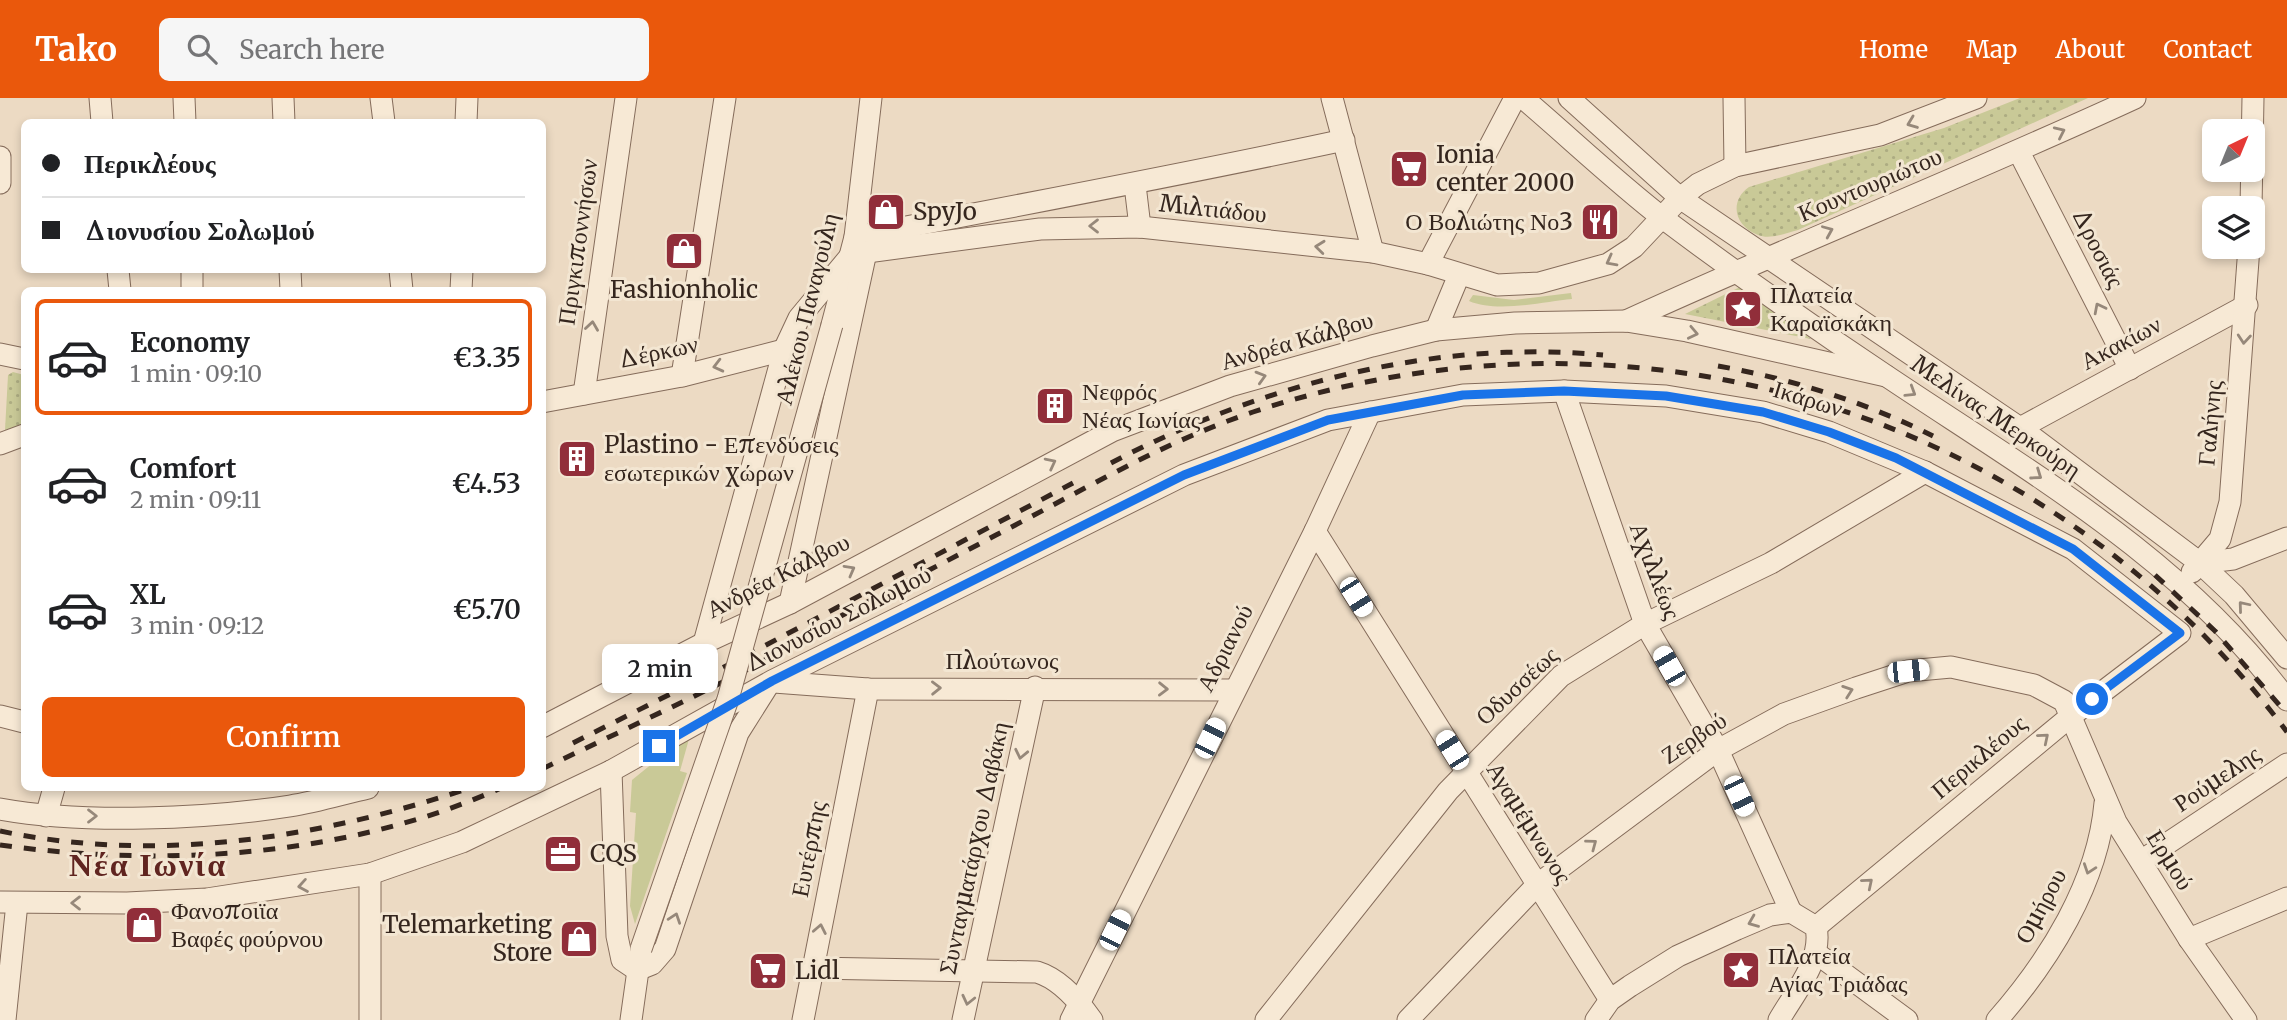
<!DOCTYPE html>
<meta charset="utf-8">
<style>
:root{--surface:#fff;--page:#f6f6f6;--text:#202124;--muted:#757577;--line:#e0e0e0;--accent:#ea580c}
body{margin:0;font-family:Merriweather,serif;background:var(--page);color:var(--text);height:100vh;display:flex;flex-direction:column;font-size:26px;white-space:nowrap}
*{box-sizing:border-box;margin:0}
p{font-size:23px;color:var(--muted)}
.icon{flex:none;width:38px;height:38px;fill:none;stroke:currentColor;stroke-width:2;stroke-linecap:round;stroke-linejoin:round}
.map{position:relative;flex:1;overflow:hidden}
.drawer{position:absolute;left:21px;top:189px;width:525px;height:504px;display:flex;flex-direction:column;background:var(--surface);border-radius:10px;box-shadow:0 4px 10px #0003}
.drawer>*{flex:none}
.hud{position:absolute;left:21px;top:21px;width:525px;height:154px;border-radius:10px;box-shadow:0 4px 10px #0003;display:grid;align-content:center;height:154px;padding:0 21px;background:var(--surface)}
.needle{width:46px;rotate:43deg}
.tools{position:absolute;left:2202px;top:21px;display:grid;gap:14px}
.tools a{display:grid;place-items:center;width:63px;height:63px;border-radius:10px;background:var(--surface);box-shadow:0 4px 10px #0003;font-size:35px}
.end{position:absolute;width:32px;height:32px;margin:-16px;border:9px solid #1a73e8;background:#fff;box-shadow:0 0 0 4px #fff}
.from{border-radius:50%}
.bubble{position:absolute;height:49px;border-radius:10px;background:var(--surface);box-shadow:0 4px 10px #0003;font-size:23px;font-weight:600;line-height:49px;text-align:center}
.car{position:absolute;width:21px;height:42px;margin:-21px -10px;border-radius:9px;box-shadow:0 0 5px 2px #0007;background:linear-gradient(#fff 24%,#345 0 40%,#fff 0 76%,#345 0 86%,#fff 0)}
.hud b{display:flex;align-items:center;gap:24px;height:66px;font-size:26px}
.hud b+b{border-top:2px solid var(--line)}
.hud i{width:18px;height:18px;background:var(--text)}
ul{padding:12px 0 0;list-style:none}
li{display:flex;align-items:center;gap:21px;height:116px;margin:0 14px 10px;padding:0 7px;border:4px solid transparent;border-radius:10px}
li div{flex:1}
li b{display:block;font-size:26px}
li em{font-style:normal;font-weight:600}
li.active{border-color:var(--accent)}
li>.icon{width:63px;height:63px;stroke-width:1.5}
.cta{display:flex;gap:14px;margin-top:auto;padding:14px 21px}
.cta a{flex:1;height:80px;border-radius:10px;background:var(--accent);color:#fff;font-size:28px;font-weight:600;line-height:80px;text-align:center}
header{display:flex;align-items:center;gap:42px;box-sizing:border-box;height:98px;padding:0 35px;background:var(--accent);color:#fff}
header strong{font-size:33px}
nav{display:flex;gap:38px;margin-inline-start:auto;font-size:24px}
.search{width:490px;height:63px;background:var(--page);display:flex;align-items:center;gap:18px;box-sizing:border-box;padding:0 24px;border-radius:10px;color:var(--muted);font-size:26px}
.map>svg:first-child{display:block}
.grass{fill:#c9c997}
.park{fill:url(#park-dots)}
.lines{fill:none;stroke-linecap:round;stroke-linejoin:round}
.minor-casing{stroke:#856c5b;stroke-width:23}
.minor{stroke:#f7e9d5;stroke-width:21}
.rail{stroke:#35261e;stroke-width:5;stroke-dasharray:12 12;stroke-linecap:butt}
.minor-bridge-casing{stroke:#856c5b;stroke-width:23;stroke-linecap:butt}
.minor-bridge{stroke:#f7e9d5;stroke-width:21}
.oneway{stroke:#96887a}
.route{stroke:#1a73e8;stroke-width:9}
.labels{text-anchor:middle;stroke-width:6;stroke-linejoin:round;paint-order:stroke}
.poi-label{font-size:24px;fill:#35261e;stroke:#f3e6d2;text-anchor:start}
.street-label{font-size:24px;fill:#35261e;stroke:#f3e6d2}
.district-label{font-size:32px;font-weight:bold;letter-spacing:2px;fill:#602520;stroke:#f3e6d2}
</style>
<header>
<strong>Tako</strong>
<div class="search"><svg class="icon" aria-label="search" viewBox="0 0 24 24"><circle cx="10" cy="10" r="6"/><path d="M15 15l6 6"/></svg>Search here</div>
<nav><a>Home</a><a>Map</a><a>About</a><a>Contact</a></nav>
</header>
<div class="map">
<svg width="2287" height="922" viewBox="0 0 2287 922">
<defs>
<pattern id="park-dots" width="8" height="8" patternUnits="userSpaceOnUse" patternTransform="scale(1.75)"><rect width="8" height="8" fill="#c9c997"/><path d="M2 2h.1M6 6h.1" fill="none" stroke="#adac82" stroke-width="1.8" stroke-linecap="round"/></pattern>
</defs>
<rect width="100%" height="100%" fill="#ecdac3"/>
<!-- grass -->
<g class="grass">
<path d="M1571,195L1572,201C1542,204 1497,215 1469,203L1473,197L1514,202Z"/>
<path d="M685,639L689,641L680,673L687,675L635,826L630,808L636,715L630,714L632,682Z"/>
</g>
<!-- park -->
<g class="park">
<path d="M2020,0H2088L1798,132C1786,135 1770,142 1758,137C1734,128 1729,103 1749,89L1944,30Z"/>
<path d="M1740,189L1811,241L1685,216Z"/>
<path d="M13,274L24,277V328L5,332L8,277Z"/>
</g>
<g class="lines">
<!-- minor casing -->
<g class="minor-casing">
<g id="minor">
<path d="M100,0L102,24"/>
<path d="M184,0L185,24"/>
<path d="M283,0L284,24"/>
<path d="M381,0L384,24"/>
<path d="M1332,0L1373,154"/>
<path d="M1523,0C1570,40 1615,83 1664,121C1736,175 1810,227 1885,277C2028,373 2183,461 2287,602"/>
<path d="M1569,0L1680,100L2020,330L2200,465L2234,497L2287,560"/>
<path d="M1734,0L1735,68"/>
<path d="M466,24L467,0"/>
<path d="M2019,54L2130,271"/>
<path d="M0,59V85"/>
<path d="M1135,87L1140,129"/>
<path d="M2251,110L2253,0"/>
<path d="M855,139C1018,107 1182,77 1344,42"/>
<path d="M1428,166L1515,0"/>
<path d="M118,172L120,192"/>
<path d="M192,172V192"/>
<path d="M290,172L291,192"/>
<path d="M400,172L402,192"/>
<path d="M461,192L462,172"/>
<path d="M1626,223C1794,146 1966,78 2135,0"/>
<path d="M832,227L855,139L871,0"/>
<path d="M1436,232L1459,177"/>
<path d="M0,256L24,261"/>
<path d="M682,278L725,0"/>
<path d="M1564,293L1645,526L1718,652L1791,814"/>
<path d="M584,296L626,0"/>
<path d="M542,304L682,278L784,252"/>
<path d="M2020,330L2247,207"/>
<path d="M0,346L24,337"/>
<path d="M1315,433L1610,902"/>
<path d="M2200,465L2233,461L2287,440"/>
<path d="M2192,474L2220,441L2230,404L2249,149"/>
<path d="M790,505L866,154"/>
<path d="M704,545L784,252L799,220L852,156L1040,131L1140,129L1373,154L1428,166L1497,187L1539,185L1608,166L1634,149L1680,100L1698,86L1735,68L1880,37L1976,0"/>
<path d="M774,584L868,591L1233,592"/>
<path d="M0,618L24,624"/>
<path d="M542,629L704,545L790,505L1112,333L1230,288L1372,248L1436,232L1515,225L1626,223L1687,233L1886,278"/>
<path d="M611,673L617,838L622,862L637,872L652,866L665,851L738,635L767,589"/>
<path d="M0,711C82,726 207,721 290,708C316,704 342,696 368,690"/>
<path d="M46,718L54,690"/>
<path d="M2141,763L2287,666"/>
<path d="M370,776V922"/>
<path d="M0,804L127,805L207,801L370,776L462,744L611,673L772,583L1184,377L1328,322L1463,297L1564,293L1666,298L1763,314L1829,334L1925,374L2073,451L2180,535L2071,618L1816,829"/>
<path d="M2189,841L2287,800"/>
<path d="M1816,855L1907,922"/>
<path d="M813,870L1037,874C1060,881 1078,902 1092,922"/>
<path d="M5,922L17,805"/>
<path d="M631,922L640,858"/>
<path d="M803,922L868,591"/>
<path d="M963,922L1035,589"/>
<path d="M1071,922L1315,433L1370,314"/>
<path d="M1266,922L1448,693L1561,578L1645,526L1771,465L1925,374"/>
<path d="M1408,922L1537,787L1718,652L1784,616L1856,590L1908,573L1951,569L2034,587L2064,603L2116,724L2189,841L2246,922"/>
<path d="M1596,922L1610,902L1630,888L1678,858L1737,831L1770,817L1791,814L1816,829C1823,862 1795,894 1779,922"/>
<path d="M1997,922C2049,863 2098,785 2105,705"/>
</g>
</g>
<!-- minor -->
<use href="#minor" class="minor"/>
<!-- rail -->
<g class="rail">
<path d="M1718,268C1792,281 1865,304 1933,338"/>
<path d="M1111,365C1260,287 1433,241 1603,257"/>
<path d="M2155,477L2215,533L2287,616"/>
<path d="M573,645L732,565L1073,385"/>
<path d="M542,671C607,640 673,609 737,577C772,559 805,538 839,519C891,491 944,465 996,437C1080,394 1163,344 1253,314C1633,188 2046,312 2287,634"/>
<path d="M0,733C158,766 320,740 470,690"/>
<path d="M0,747C166,770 347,759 501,690"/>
</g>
<!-- minor-bridge casing -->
<g class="minor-bridge-casing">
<path id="minor-bridge" d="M641,851L728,601L832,227"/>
</g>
<!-- minor-bridge -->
<use href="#minor-bridge" class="minor-bridge"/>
</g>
<!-- one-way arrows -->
<defs><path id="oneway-chevron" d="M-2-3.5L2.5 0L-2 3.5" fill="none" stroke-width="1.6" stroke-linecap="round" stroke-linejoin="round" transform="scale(1.75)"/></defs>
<g class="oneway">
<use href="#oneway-chevron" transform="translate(1912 25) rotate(159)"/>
<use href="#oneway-chevron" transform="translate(2060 34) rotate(-25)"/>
<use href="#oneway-chevron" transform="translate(1094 128) rotate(180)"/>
<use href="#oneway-chevron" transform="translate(1828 133) rotate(-23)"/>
<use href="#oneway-chevron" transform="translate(1320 149) rotate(-174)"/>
<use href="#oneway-chevron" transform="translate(1611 163) rotate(152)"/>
<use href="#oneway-chevron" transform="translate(2099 210) rotate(-117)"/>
<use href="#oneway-chevron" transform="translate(592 228) rotate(-82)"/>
<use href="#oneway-chevron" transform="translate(1693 235) rotate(12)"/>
<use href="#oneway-chevron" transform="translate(2244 241) rotate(95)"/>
<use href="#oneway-chevron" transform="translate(718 268) rotate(166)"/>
<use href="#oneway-chevron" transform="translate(1261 279) rotate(-16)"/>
<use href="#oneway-chevron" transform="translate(1911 294) rotate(32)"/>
<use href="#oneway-chevron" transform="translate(1051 365) rotate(-27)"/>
<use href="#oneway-chevron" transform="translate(2037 377) rotate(35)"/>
<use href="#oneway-chevron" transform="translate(850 472) rotate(-29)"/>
<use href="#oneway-chevron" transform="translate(2243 508) rotate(-130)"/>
<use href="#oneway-chevron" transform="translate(936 590) rotate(-1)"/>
<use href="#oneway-chevron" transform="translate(1163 591) rotate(1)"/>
<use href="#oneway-chevron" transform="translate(1848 593) rotate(-19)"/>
<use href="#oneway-chevron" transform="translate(2044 640) rotate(-40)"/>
<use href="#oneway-chevron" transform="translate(1021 656) rotate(102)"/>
<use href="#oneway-chevron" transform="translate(92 718)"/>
<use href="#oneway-chevron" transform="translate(1592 746) rotate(-37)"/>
<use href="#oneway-chevron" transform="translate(2089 771) rotate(109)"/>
<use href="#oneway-chevron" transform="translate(1868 785) rotate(-40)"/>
<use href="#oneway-chevron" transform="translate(303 788) rotate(170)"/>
<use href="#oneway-chevron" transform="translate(76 805) rotate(-180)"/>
<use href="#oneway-chevron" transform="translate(675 820) rotate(-71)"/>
<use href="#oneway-chevron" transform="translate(1753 824) rotate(158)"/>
<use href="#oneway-chevron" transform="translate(820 831) rotate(-79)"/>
<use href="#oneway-chevron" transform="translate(968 902) rotate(103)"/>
</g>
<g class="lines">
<!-- route -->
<path class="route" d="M659,648L772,583L1184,377L1328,322L1463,297L1564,293L1666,298L1763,314L1829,334L1896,360L2073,451L2180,535L2092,601"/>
</g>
<!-- icons -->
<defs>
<g id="supermarket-square" transform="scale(2.0125)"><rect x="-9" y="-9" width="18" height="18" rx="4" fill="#912e3a" stroke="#f3e6d2"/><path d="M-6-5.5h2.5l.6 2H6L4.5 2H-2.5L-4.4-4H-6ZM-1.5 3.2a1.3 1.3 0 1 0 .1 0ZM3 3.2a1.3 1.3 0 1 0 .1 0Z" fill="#fff"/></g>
<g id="shop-square" transform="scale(2.0125)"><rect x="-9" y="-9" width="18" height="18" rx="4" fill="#912e3a" stroke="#f3e6d2"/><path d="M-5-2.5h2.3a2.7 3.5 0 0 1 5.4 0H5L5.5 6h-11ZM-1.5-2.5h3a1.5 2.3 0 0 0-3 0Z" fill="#fff"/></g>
<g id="restaurant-square" transform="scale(2.0125)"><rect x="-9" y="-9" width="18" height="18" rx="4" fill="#912e3a" stroke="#f3e6d2"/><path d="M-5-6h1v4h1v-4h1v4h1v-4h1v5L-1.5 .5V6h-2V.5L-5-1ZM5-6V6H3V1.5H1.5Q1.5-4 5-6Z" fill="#fff"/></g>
<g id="sight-square" transform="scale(2.0125)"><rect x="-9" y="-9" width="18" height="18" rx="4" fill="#912e3a" stroke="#f3e6d2"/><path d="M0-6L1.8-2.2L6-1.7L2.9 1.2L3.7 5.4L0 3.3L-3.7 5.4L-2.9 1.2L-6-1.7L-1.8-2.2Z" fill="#fff"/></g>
<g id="building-square" transform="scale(2.0125)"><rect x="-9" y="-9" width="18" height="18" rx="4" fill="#912e3a" stroke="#f3e6d2"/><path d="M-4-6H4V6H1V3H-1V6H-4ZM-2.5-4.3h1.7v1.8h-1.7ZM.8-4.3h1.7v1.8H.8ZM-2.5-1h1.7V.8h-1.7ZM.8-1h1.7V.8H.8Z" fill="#fff"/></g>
<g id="office-square" transform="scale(2.0125)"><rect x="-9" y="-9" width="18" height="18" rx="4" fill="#912e3a" stroke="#f3e6d2"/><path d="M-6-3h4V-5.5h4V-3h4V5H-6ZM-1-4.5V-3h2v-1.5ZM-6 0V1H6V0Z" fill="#fff"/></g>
</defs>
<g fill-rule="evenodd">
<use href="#supermarket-square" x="1409" y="71"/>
<use href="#shop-square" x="886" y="114"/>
<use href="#restaurant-square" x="1600" y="124"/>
<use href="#shop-square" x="684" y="153"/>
<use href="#sight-square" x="1743" y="211"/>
<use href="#building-square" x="1055" y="308"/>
<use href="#building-square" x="577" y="361"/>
<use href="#office-square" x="563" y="756"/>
<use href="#shop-square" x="144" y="827"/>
<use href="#shop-square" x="579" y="841"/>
<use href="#sight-square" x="1741" y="872"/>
<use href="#supermarket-square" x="768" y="873"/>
</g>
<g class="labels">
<!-- poi labels -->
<g class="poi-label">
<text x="1436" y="65">Ionia<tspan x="1436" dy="28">center 2000</tspan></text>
<text x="913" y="122">SpyJo</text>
<text x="1573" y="132" text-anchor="end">Ο Βολιώτης Νο3</text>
<text x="684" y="200" text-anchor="middle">Fashionholic</text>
<text x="1770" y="205">Πλατεία<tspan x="1770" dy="28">Καραϊσκάκη</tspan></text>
<text x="1082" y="302">Νεφρός<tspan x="1082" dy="28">Νέας Ιωνίας</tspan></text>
<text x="604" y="355">Plastino - Επενδύσεις<tspan x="604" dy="28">εσωτερικών χώρων</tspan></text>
<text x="590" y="764">CQS</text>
<text x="171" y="821">Φανοποιϊα<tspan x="171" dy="28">Βαφές φούρνου</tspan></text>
<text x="552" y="835" text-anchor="end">Telemarketing<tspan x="552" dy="28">Store</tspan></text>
<text x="1768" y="866">Πλατεία<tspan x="1768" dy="28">Αγίας Τριάδας</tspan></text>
<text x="795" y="881">Lidl</text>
</g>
<!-- street labels -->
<g class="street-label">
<text transform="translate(1870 87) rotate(-23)" y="8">Κουντουριώτου</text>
<text transform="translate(1213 111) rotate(6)" y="8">Μιλτιάδου</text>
<text transform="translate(578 144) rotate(-82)" y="8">Πριγκιποννήσων</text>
<text transform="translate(2098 150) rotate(63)" y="8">Δροσιάς</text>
<text transform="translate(807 211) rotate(-76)" y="8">Αλέκου Παναγούλη</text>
<text transform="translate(1297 243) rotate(-16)" y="8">Ανδρέα Κάλβου</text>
<text transform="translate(2121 245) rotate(-28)" y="8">Ακακίων</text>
<text transform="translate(658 254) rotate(-12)" y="8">Δέρκων</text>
<text transform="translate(1808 301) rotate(17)" y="8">Ικάρων</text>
<text transform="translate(1996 319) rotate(34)" y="8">Μελίνας Μερκούρη</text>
<text transform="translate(2210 325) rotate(-85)" y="8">Γαλήνης</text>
<text transform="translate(1655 473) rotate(69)" y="8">Αχιλλέως</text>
<text transform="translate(778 478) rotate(-27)" y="8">Ανδρέα Κάλβου</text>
<text transform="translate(838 521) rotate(-27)" y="8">Διονυσίου Σολωμού</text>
<text transform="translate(1225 550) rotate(-63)" y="8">Αδριανού</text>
<text x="1002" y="571">Πλούτωνος</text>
<text transform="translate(1517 588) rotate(-43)" y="8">Οδυσσέως</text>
<text transform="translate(1694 640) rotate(-34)" y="8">Ζερβού</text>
<text transform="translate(1979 659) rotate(-40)" y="8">Περικλέους</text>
<text transform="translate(2217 681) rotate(-34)" y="8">Ρούμελης</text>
<text transform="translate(1529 725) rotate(58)" y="8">Αγαμέμνωνος</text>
<text transform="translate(974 750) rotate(-78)" y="8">Συνταγματάρχου Δαβάκη</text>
<text transform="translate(809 751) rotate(-79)" y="8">Ευτέρπης</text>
<text transform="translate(2170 762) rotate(58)" y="8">Ερμού</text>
<text transform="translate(2041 808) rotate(-62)" y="8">Ομήρου</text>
</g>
<!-- district labels -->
<g class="district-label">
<text x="148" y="778">Νέα Ιωνία</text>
</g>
</g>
</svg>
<div class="tools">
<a><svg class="needle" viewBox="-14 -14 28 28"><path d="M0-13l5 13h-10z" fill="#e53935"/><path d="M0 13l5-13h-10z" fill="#757577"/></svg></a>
<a><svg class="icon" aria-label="layers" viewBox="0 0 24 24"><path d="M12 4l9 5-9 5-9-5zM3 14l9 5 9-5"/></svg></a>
</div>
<i class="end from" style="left:2092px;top:601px"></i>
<i class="end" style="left:659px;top:648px"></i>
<div class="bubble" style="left:602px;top:546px;width:116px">2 min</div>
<i class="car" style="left:1356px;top:499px;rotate:148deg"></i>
<i class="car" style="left:1669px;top:568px;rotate:330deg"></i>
<i class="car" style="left:1908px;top:573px;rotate:84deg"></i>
<i class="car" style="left:1210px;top:640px;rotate:26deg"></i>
<i class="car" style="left:1452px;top:652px;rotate:328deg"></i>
<i class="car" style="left:1739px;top:698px;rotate:155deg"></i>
<i class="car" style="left:1115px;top:832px;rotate:26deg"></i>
<div class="hud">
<b><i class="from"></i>Περικλέους</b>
<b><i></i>Διονυσίου Σολωμού</b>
</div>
<section class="drawer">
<ul>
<li class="active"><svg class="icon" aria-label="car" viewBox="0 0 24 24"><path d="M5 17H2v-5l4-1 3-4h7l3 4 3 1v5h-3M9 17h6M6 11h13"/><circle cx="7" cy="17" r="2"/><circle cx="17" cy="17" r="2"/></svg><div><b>Economy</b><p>1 min · 09:10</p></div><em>€3.35</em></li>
<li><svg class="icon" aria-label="car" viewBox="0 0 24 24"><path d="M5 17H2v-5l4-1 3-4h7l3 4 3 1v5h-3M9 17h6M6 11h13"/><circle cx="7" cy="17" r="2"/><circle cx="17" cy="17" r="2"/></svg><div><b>Comfort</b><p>2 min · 09:11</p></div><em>€4.53</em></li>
<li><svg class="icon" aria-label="car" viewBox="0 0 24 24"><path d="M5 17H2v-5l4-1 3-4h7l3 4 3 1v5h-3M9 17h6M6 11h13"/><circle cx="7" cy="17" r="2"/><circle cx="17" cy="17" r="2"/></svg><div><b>XL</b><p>3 min · 09:12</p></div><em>€5.70</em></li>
</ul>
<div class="cta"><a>Confirm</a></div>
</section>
</div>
